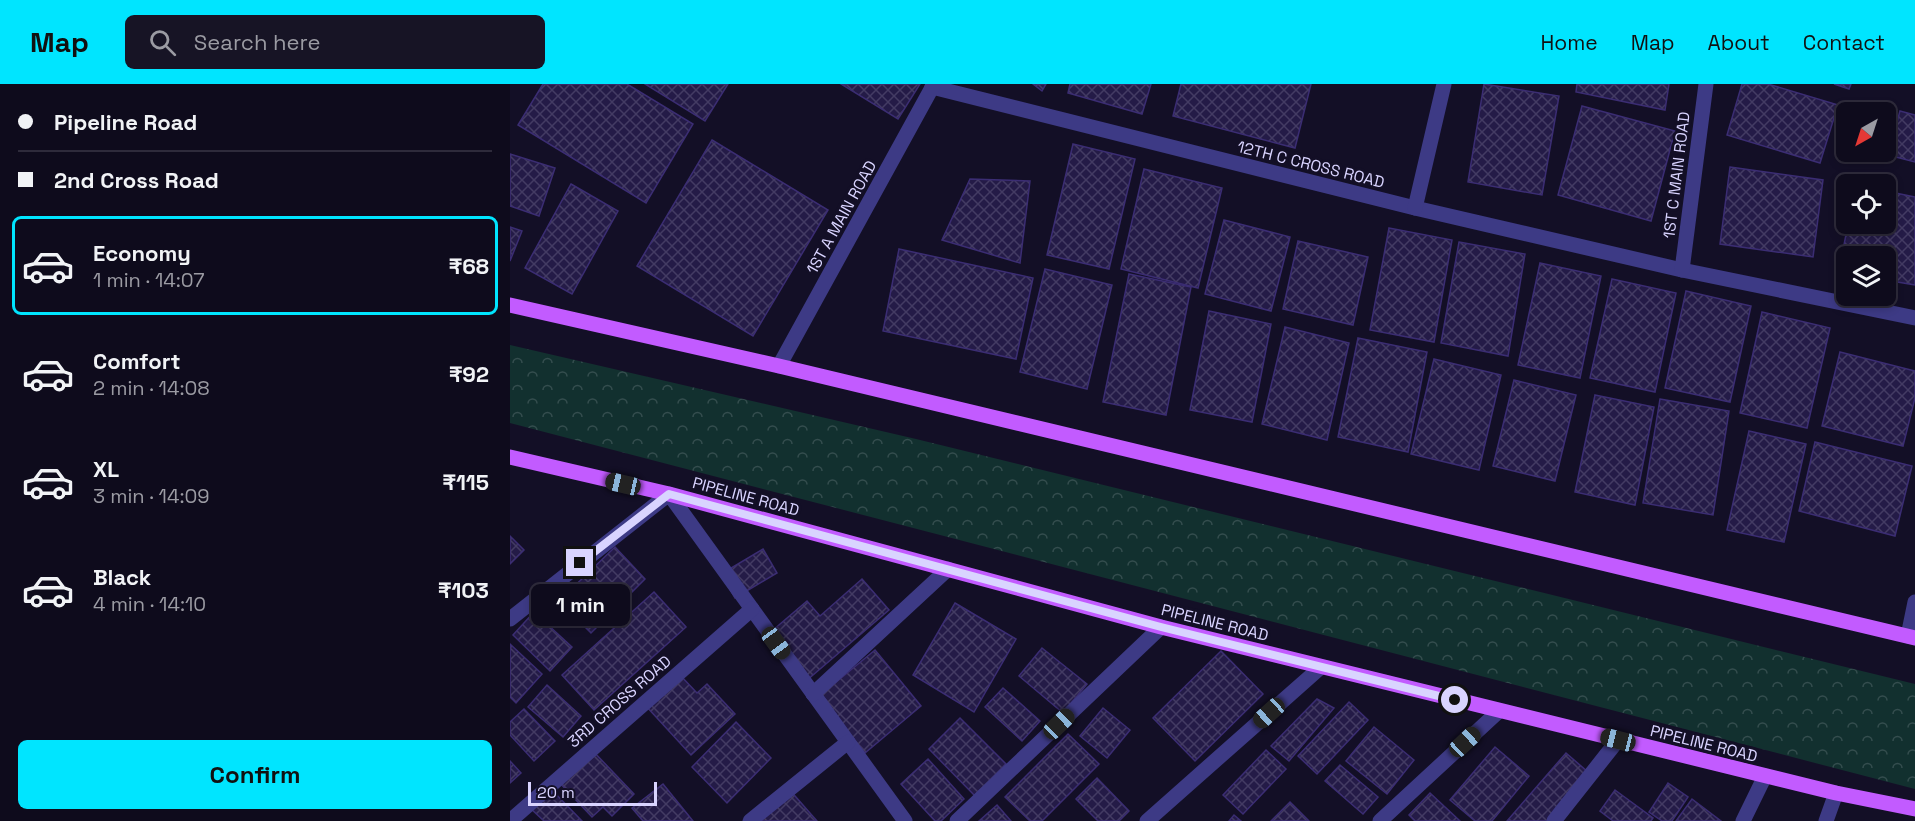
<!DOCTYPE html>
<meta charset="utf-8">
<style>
:root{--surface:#0e0b1c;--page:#171425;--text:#f1f3f6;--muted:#9b9ba3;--line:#2e2b3b;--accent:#00e5ff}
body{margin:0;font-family:"Space Grotesk",sans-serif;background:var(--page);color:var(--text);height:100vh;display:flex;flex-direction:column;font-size:22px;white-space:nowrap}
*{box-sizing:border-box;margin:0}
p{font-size:20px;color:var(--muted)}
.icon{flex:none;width:33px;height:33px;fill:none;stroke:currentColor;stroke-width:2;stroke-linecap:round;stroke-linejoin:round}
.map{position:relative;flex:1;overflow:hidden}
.sheet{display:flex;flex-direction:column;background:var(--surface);width:510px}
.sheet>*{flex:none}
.hud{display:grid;align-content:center;height:132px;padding:0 18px;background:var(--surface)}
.needle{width:39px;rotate:219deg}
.tools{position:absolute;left:1326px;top:18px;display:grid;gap:12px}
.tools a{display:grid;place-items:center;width:60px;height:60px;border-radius:9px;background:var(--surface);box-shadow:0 3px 9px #0003,0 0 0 2px var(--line);font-size:30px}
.scale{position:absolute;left:18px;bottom:15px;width:129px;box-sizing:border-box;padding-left:6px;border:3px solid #d9d4ff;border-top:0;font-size:16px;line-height:21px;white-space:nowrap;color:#d9d4ff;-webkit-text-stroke:4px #130f26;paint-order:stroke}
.end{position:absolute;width:27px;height:27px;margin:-14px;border:8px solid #d9d4ff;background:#111;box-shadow:0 0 0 3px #111}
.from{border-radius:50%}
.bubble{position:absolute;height:42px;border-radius:9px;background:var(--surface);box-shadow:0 3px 9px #0003,0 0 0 2px var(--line);font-size:20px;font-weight:600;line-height:42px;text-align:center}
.car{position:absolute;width:18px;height:36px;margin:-18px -9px;border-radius:8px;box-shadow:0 0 4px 2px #0007;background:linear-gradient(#222 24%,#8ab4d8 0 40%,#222 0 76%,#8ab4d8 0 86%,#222 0)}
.hud b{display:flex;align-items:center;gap:21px;height:57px;font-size:22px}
.hud b+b{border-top:2px solid var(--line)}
.hud i{width:15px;height:15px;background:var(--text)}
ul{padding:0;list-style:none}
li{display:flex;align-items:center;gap:18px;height:99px;margin:0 12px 9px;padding:0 6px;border:3px solid transparent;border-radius:9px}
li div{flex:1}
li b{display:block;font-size:22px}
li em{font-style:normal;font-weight:600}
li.selected{border-color:var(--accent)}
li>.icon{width:54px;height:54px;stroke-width:1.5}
.action{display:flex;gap:12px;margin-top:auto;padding:12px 18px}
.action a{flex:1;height:69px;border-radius:9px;background:var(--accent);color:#111;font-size:24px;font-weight:600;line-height:69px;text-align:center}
header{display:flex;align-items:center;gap:36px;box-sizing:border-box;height:84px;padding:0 30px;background:var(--accent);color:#111}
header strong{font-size:28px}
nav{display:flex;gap:33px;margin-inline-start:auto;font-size:21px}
.search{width:420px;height:54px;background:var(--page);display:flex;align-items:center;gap:15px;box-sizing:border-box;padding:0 21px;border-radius:9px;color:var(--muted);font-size:22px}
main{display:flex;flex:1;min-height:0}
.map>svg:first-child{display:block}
.forest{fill:url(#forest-crowns)}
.building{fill:url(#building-cross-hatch);stroke:#3b2d73;stroke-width:1.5}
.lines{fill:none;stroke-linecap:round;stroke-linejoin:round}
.minor{stroke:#3d3a85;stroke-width:15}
.major{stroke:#c25bff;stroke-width:15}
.route{stroke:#d9d4ff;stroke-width:8}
.labels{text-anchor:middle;stroke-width:6;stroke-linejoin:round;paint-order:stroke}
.street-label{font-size:16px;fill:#d9d4ff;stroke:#130f26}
</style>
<header>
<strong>Map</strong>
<div class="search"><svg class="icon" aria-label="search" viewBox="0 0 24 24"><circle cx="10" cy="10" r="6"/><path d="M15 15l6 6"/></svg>Search here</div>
<nav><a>Home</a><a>Map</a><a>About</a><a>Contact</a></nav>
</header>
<main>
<section class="sheet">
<div class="hud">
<b><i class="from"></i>Pipeline Road</b>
<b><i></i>2nd Cross Road</b>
</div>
<ul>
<li class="selected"><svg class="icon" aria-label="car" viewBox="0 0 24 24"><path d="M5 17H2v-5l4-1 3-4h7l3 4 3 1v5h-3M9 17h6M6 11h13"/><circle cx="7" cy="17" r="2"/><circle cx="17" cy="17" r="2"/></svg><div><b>Economy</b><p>1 min · 14:07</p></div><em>₹68</em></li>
<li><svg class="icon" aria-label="car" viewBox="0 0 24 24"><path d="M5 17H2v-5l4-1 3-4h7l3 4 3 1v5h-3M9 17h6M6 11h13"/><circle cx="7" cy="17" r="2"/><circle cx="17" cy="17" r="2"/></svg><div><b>Comfort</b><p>2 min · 14:08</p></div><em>₹92</em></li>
<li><svg class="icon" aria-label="car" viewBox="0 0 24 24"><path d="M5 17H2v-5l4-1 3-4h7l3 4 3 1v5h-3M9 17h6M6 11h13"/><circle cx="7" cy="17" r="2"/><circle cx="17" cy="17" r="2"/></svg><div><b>XL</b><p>3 min · 14:09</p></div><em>₹115</em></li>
<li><svg class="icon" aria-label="car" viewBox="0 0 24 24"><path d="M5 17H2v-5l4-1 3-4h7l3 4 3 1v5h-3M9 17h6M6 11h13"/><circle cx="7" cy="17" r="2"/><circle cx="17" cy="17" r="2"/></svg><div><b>Black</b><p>4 min · 14:10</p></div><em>₹103</em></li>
</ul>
<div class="action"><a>Confirm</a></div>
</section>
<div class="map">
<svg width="1405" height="737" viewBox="0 0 1405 737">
<defs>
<pattern id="forest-crowns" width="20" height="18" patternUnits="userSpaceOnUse" patternTransform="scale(1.5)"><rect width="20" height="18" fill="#12302f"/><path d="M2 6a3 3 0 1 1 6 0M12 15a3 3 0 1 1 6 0" fill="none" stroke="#344d4e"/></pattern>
<pattern id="building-cross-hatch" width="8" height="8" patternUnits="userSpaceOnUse" patternTransform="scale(1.5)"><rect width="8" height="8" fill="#241b47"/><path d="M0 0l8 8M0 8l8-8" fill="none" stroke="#433b63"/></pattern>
</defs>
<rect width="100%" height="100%" fill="#130f26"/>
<!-- forest -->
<path class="forest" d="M0,261L406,355L1405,600V705L0,339Z"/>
<!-- building -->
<g class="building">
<path d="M33,0H117L183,40L136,119L8,41Z"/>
<path d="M135,0H218L195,37Z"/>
<path d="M331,0H410L388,35Z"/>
<path d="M523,0H536L532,7Z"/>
<path d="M560,0H641L632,30L558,9Z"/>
<path d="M671,0H801L785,64L663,32Z"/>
<path d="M974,0L1049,12L1032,111L958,98Z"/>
<path d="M1067,0H1159L1155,26L1066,8Z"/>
<path d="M1232,0H1258L1328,21L1310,79L1217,51Z"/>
<path d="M1324,0H1341L1339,5Z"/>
<path d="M1072,22L1165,47L1141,137L1048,111Z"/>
<path d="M1390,27L1405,31V78L1378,71Z"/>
<path d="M202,56L318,126L243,252L127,182Z"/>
<path d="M563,60L625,75L599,185L537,171Z"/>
<path d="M0,70L45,84L29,132L0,122Z"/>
<path d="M1220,83L1313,96L1303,173L1210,160Z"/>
<path d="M634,85L712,104L688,204L611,185Z"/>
<path d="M460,95L520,97L510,179L432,156Z"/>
<path d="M61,100L108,127L62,210L15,184Z"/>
<path d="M1376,107L1405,113V201L1376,196V172H1336V188L1329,187L1338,140H1376Z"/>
<path d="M714,136L780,153L761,227L695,210Z"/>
<path d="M0,143L12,147L0,177Z"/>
<path d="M879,144L942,156L924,258L860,246Z"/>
<path d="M788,157L858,173L843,241L773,225Z"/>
<path d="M949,158L1015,170L998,272L931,259Z"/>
<path d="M389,165L523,194L506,275L373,247Z"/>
<path d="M1030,179L1091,192L1070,294L1008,281Z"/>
<path d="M535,185L602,201L577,305L510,288Z"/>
<path d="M619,190L681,203L656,331L593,318Z"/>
<path d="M1102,195L1166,209L1145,308L1080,294Z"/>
<path d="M1176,207L1241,222L1220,318L1155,304Z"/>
<path d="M699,227L761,240L742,338L680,326Z"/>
<path d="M1252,228L1320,244L1297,344L1230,329Z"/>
<path d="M775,243L839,259L817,356L752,340Z"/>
<path d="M848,254L917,268L898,368L828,353Z"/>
<path d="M1330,268L1405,287V314L1393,362L1312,342Z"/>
<path d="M924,275L991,291L969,386L901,370Z"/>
<path d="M1004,296L1066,311L1045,397L983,382Z"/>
<path d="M1085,311L1144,323L1125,421L1065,408Z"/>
<path d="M1150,315L1219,327L1203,431L1133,419Z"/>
<path d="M1239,347L1296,360L1274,458L1217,446Z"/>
<path d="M1305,358L1402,382L1385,452L1289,427Z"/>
<path d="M0,452L14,466L0,480Z"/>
<path d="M105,463L135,495L81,549L49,517Z"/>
<path d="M253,465L267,489L225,514L211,490Z"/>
<path d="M352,495L379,526L296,597L256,552L297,517L310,532Z"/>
<path d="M144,508L176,543L84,626L52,591Z"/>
<path d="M445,519L506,555L464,628L403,591Z"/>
<path d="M24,528L62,563L40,587L3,551Z"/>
<path d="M0,560L32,590L6,619L0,613Z"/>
<path d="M532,564L577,600L553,629L509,592Z"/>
<path d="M365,566L411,622L355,669L308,613Z"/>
<path d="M711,567L753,610L685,677L643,634Z"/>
<path d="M170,591L187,609L197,600L225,630L181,671L136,622Z"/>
<path d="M37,601L71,632L53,653L18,623Z"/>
<path d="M493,604L530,637L512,657L475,623Z"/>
<path d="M807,615L824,624L779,677L761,662Z"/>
<path d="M839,618L858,636L807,690L788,672Z"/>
<path d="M593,624L620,646L597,674L570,652Z"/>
<path d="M14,625L45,657L24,677L0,651V638Z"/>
<path d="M450,634L496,680L465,712L419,665Z"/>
<path d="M226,638L261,674L217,719L182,683Z"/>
<path d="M864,643L904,676L877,710L836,677Z"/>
<path d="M558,650L589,680L532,737H520L495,713Z"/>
<path d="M985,663L1019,692L982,737H965L940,716Z"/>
<path d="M81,665L124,710L102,732L93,723L82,733L47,696Z"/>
<path d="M756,666L776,685L733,730L713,711Z"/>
<path d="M1056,669L1078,688L1040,737H997Z"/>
<path d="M418,675L454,715L431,737H425L391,700Z"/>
<path d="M0,677L11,689L0,699Z"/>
<path d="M830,681L868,713L853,730L815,697Z"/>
<path d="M587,694L619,727L609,737H588L566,715Z"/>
<path d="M1158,699L1178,713L1162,737H1152L1139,728Z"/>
<path d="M153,700L183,737H133L122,724Z"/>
<path d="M39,703L72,737H34L19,723Z"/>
<path d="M278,704L307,737H242Z"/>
<path d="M1105,706L1143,734L1141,737H1103L1090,727Z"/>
<path d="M920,709L950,737H905L899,731Z"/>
<path d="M1182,715L1211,737H1166Z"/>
<path d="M780,718L799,737H761Z"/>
<path d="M487,721L501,737H469Z"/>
<path d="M724,731L731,737H719Z"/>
</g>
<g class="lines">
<!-- minor -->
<g class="minor">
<path d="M422,3L905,124L1172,186L1405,234"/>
<path d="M905,124L934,0"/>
<path d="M1172,186L1196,0"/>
<path d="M269,282L424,0"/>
<path d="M0,535L159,410L395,737"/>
<path d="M1398,552L1405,518"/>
<path d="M303,610L438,485"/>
<path d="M0,737L242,525"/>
<path d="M240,737L338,658"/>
<path d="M447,737L651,543"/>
<path d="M637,737L811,583"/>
<path d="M870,737L989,627"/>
<path d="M1044,737L1108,656"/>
<path d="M1233,737L1255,692"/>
<path d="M1316,737L1326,709"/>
</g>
<!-- major -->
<g class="major">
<path d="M0,221L269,282L1405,554"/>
<path d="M0,373L159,410L651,543L1326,709L1405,725"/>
</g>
</g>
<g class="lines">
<!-- route -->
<path class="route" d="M70,479L159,410L651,543L945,616"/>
</g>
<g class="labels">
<!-- street labels -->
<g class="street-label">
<text transform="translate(801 80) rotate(14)" y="6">12TH C CROSS ROAD</text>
<text transform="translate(1166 91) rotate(-83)" y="6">1ST C MAIN ROAD</text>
<text transform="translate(331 133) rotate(-61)" y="6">1ST A MAIN ROAD</text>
<text transform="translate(236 412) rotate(15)" y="6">PIPELINE ROAD</text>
<text transform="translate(705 538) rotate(14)" y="6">PIPELINE ROAD</text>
<text transform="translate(109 617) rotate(-41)" y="6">3RD CROSS ROAD</text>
<text transform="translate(1194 659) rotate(14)" y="6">PIPELINE ROAD</text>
</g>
</g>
</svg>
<div class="tools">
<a><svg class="needle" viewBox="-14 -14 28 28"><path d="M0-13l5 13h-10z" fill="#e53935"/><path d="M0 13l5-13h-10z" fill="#9b9ba3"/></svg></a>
<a><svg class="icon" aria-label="locate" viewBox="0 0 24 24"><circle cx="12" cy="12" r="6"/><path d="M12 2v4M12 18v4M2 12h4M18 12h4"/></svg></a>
<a><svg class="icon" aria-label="layers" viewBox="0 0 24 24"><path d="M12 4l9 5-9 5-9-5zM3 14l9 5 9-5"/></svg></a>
</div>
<div class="scale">20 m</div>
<i class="end from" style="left:945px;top:616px"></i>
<i class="end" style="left:70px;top:479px"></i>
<div class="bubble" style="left:21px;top:500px;width:99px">1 min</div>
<i class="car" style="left:113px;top:400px;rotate:283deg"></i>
<i class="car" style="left:266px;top:559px;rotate:144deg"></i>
<i class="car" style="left:759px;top:629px;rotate:228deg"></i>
<i class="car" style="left:549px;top:640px;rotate:46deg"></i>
<i class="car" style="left:1108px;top:656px;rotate:284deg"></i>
<i class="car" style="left:955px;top:658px;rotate:47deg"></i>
</div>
</main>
